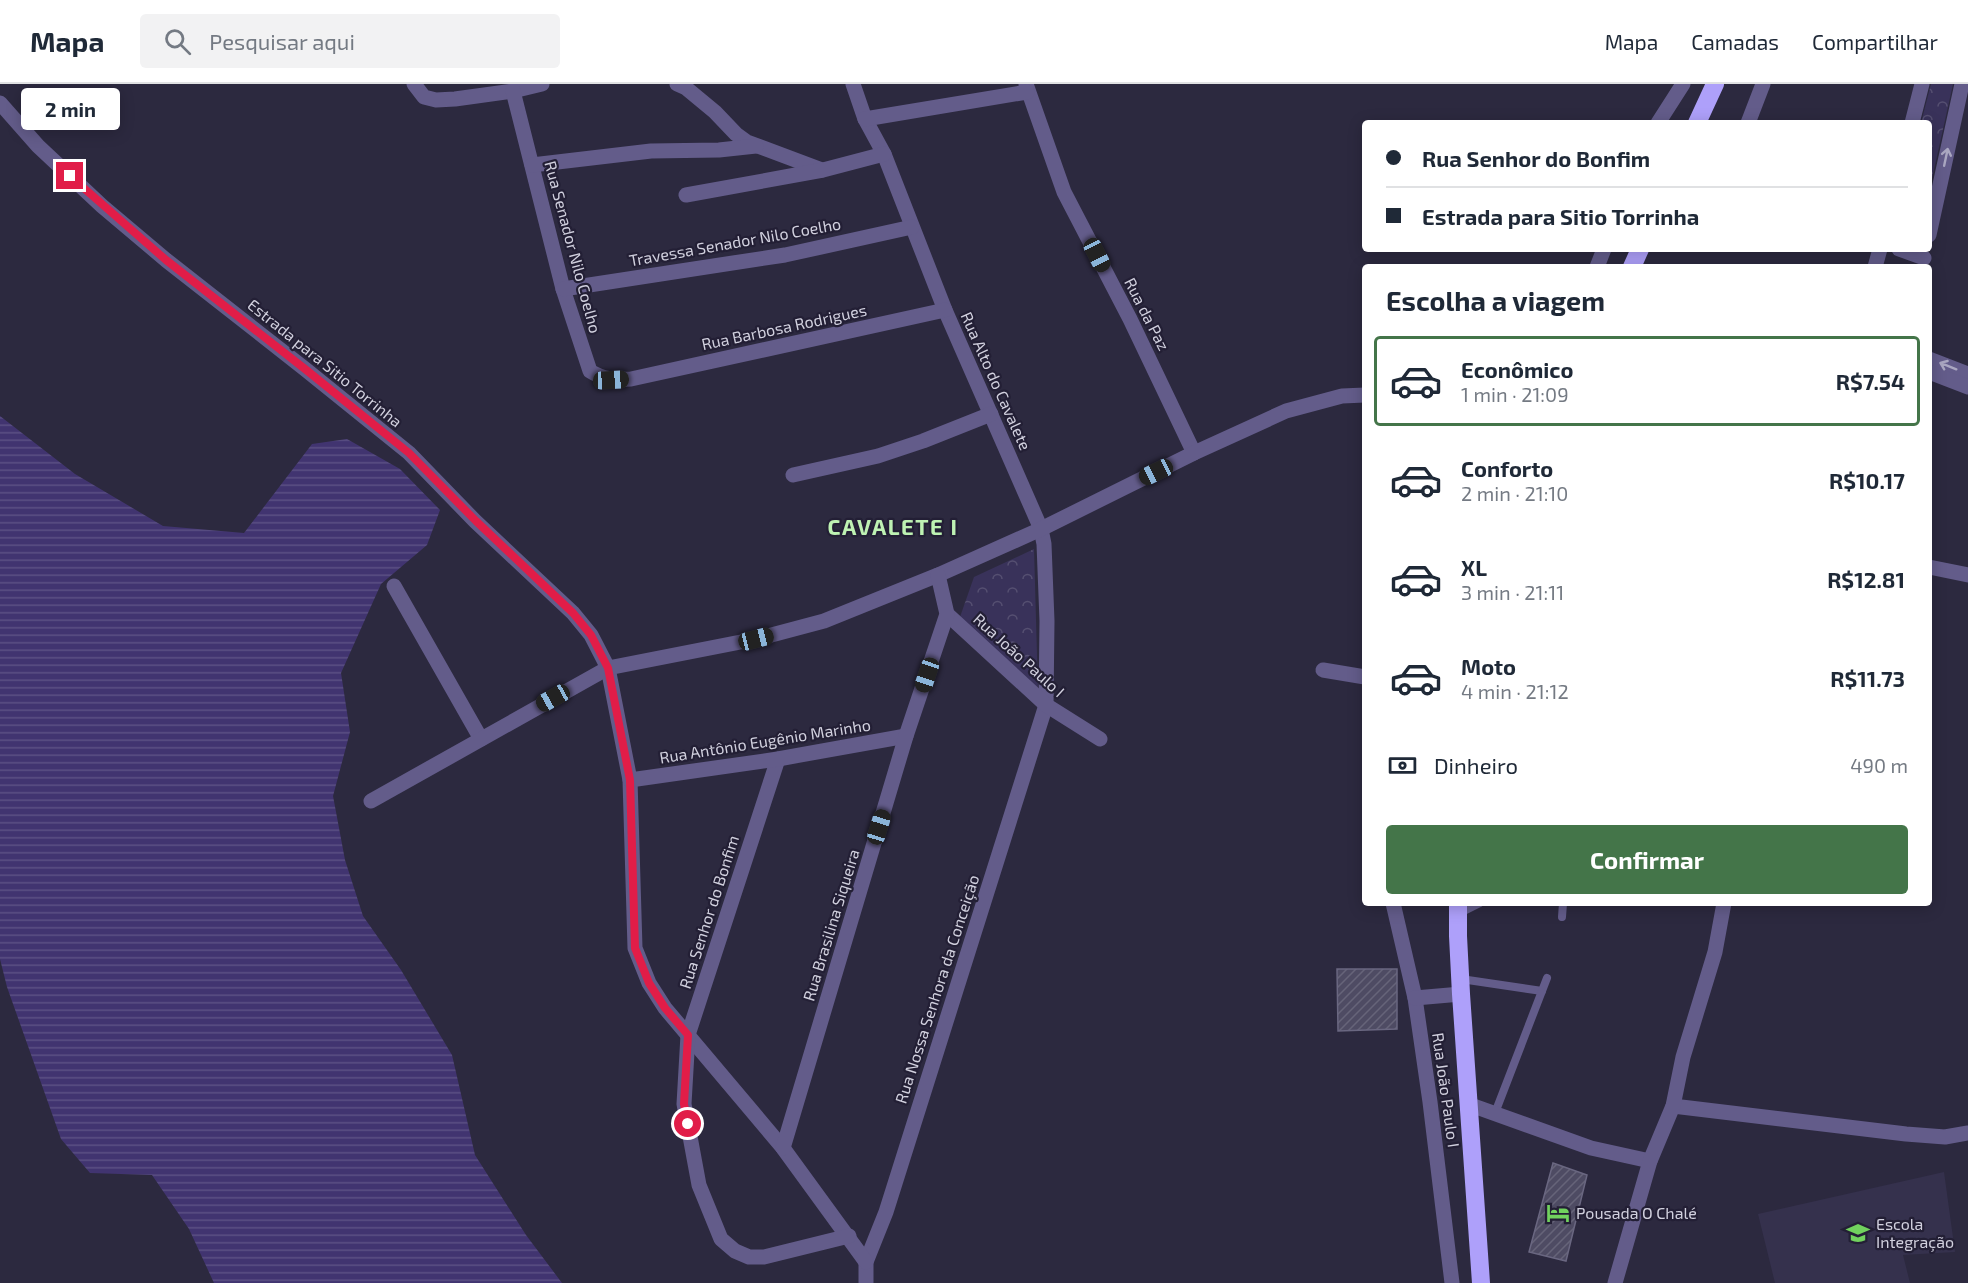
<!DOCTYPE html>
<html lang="pt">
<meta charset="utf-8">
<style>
:root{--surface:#fff;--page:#f2f2f3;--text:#1f2937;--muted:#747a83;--line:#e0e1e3;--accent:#447549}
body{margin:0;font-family:"Exo 2",sans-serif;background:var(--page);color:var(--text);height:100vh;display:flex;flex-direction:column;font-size:22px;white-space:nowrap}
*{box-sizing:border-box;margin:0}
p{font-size:20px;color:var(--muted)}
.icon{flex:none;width:33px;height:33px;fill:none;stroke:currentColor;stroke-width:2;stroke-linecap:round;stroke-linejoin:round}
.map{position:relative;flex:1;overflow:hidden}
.side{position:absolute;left:1362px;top:180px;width:570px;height:642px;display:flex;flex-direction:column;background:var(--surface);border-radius:6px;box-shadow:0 3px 15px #0003}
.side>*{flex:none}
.banner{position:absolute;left:1362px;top:36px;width:570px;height:132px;border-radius:6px;box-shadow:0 3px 15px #0003;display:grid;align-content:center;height:132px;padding:0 24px;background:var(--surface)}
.end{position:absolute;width:27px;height:27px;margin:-14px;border:8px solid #e11d48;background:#fff;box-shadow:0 0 0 3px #fff}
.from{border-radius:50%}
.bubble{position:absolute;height:42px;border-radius:6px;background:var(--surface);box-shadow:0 3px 15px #0003;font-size:20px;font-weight:700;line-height:42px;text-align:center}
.car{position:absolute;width:18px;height:36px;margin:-18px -9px;border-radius:8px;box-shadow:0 0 4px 2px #0007;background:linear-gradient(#222 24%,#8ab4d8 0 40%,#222 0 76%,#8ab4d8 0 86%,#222 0)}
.banner b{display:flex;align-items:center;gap:21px;height:57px;font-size:22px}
.banner b+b{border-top:2px solid var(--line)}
.banner i{width:15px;height:15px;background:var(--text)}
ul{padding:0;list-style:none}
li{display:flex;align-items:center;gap:18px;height:90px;margin:0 12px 9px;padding:0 12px;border:3px solid transparent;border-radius:6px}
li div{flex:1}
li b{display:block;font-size:22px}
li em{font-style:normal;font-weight:700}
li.selected{border-color:var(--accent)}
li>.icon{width:54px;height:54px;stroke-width:1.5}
h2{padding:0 24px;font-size:27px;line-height:72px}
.pay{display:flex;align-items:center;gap:15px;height:66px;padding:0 24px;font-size:22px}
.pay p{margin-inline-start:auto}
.primary-button{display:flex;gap:12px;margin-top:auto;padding:12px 24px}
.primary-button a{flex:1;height:69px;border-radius:6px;background:var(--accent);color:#fff;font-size:24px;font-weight:700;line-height:69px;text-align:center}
header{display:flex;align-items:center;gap:36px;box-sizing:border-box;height:84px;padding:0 30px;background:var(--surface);border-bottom:2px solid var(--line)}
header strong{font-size:28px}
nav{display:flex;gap:33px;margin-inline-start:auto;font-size:21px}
.search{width:420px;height:54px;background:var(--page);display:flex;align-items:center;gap:15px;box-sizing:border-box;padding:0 21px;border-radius:6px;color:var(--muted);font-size:22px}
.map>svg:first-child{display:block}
.built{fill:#35314d}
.park{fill:url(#park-crowns)}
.water{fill:url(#water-rules)}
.building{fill:url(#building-hatch);stroke:#6a6781;stroke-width:1.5}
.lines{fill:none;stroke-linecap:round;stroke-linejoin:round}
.lane{stroke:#635c8a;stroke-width:8}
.street{stroke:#635c8a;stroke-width:15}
.highway{stroke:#aea0fa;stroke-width:18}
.oneway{stroke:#aaa7c1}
.route{stroke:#e11d48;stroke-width:8}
.labels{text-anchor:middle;stroke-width:4.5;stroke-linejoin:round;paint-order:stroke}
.street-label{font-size:16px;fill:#d1d0de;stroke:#231f35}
.poi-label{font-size:16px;fill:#d1d0de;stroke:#231f35;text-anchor:start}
.district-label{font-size:22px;font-weight:bold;letter-spacing:1.5px;fill:#bef2b3;stroke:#231f35}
</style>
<header>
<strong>Mapa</strong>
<div class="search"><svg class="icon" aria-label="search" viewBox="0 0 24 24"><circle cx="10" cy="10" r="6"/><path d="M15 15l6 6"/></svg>Pesquisar aqui</div>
<nav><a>Mapa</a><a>Camadas</a><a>Compartilhar</a></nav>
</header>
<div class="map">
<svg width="1968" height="1199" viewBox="0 0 1968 1199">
<defs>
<pattern id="park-crowns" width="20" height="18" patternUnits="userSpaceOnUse" patternTransform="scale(1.5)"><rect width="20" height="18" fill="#39325a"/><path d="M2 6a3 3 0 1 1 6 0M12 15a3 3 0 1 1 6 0" fill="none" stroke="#554f71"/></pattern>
<pattern id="water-rules" width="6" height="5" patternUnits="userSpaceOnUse" patternTransform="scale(1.5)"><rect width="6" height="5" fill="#413470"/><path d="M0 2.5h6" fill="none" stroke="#5b5084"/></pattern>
<pattern id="building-hatch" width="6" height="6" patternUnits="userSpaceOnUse" patternTransform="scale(1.5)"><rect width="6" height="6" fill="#4e4b63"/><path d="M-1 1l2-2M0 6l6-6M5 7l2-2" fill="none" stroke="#666479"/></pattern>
</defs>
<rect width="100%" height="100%" fill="#2c293f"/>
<!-- built -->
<path class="built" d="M1944,1088L1955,1168L1903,1171L1910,1199H1775L1758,1130Z"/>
<!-- park -->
<g class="park">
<path d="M1931,0H1953L1929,108V39H1921Z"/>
<path d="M1034,465L1038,608L960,533L974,493Z"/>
</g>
<!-- water -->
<path class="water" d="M0,332L75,390L163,442L244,449L312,360L347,355L400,385L440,426L427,461L381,500L341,589L350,648L333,712L345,776L363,832L401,886L452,971L475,1071L526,1151L562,1199H214L189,1145L152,1091L90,1089L61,1055L7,903L0,875Z"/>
<!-- building -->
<g class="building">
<path d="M1337,885H1397V945L1338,947Z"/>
<path d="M1553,1079L1587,1091L1566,1177L1529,1168Z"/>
</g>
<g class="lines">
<!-- lane -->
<g class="lane">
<path d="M1460,829L1480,819"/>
<path d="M1562,833L1563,819"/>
<path d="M1461,895L1542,907"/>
<path d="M1495,1029L1547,894"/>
</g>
<!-- street -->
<g class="street">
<path d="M414,0L424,13L436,16L455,15L513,7L542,0"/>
<path d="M677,0L686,4L715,28L736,50L747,58L822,86"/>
<path d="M853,0L865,35L884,70L945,226L1041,445L1044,460L1047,537L1046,621L886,1128L866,1178V1199"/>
<path d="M1026,0L1064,108L1130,235L1194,369"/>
<path d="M513,7L563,205L590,287C604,296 615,296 631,295L945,226"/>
<path d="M0,19L38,62L102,122L166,176L305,285L409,369L475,437L573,529L591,551L608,584L630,696L635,864L649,899L665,924L783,1064L866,1178"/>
<path d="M865,35L1027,8"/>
<path d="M1658,39L1683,0"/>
<path d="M1748,39L1763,0"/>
<path d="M1912,39L1922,0"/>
<path d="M532,81L651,67L719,66L756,62"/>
<path d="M686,111L823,86L884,70"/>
<path d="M1929,151L1962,0"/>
<path d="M1899,165L1924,174"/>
<path d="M1597,183L1604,165"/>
<path d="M1875,183L1880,165"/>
<path d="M563,205L785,171L912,143"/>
<path d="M1929,275L1968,290"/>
<path d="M1929,288L1968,303"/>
<path d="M793,391L878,372L923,357L991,330"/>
<path d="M1929,483L1968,491"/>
<path d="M394,502L481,655"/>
<path d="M947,530L1046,621L1100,655"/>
<path d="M1323,586L1365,593"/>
<path d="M778,675L688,951L684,1020L699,1101L721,1155L735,1167L749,1173H764L849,1152"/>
<path d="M630,696L778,675L906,652"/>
<path d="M371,717L608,584L756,555L824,537L938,491L1041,445L1194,369L1286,327L1342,312L1365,311"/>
<path d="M1393,819L1415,914L1430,1018L1452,1199"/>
<path d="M1415,914L1461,910"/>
<path d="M1468,1020L1591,1064L1650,1077"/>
<path d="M1673,1022L1906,1050L1945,1053L1968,1049"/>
<path d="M783,1064L906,652L947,530L938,491"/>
<path d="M1615,1199L1650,1077L1673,1022L1683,973L1715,868L1724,819"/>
</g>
<!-- highway -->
<g class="highway">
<path d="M1697,39L1715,0"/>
<path d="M1632,183L1640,165"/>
<path d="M1458,819V852L1461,910L1481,1199"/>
</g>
</g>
<!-- one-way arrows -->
<defs><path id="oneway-shaft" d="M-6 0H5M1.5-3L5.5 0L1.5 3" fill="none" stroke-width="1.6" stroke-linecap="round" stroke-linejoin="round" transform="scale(1.5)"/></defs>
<g class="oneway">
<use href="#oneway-shaft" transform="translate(1946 73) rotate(-78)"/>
<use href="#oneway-shaft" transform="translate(1948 282) rotate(-158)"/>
</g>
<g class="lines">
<!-- route -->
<path class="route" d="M70,92L166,176L305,285L409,369L476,437L573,529L591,551L608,584L630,696L635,864L649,899L665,924L688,951L684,1020L688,1040"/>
</g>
<!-- icons -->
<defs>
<g id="hotel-bare" transform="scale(1.8)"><path d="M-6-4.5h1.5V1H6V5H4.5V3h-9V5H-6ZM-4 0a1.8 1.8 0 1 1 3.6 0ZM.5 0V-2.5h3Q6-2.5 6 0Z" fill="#71d25e" stroke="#231f35" stroke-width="2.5" paint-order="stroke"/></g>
<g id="school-bare" transform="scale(1.8)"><path d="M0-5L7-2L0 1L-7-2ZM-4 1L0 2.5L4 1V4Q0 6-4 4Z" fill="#71d25e" stroke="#231f35" stroke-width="2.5" paint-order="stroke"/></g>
</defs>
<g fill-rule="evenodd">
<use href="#hotel-bare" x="1558" y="1129"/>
<use href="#school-bare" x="1858" y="1149"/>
</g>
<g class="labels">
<!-- street labels -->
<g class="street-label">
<text transform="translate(735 158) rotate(-10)" y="6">Travessa Senador Nilo Coelho</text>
<text transform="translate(573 163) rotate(75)" y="6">Rua Senador Nilo Coelho</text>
<text transform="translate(1147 230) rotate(63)" y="6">Rua da Paz</text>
<text transform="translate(784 243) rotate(-12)" y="6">Rua Barbosa Rodrigues</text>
<text transform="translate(325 279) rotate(39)" y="6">Estrada para Sitio Torrinha</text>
<text transform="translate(996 297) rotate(66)" y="6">Rua Alto do Cavalete</text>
<text transform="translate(1019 571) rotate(42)" y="6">Rua João Paulo I</text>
<text transform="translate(765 657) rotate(-9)" y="6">Rua Antônio Eugênio Marinho</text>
<text transform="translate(709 828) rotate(-72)" y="6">Rua Senhor do Bonfim</text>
<text transform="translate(831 841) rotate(-73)" y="6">Rua Brasilina Siqueira</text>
<text transform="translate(937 905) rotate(-72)" y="6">Rua Nossa Senhora da Conceição</text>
<text transform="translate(1446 1006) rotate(82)" y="6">Rua João Paulo I</text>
</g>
<!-- poi labels -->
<g class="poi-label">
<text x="1576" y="1135">Pousada O Chalé</text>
<text x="1876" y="1146">Escola<tspan x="1876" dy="18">Integração</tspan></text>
</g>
<!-- district labels -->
<g class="district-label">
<text x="893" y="451">CAVALETE I</text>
</g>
</g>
</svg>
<i class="end from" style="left:688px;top:1040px"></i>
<i class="end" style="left:70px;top:92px"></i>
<div class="bubble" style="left:21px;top:4px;width:99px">2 min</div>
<i class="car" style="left:1097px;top:171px;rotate:153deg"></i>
<i class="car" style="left:611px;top:296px;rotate:87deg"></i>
<i class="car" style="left:1156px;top:388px;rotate:244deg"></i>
<i class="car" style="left:756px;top:555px;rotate:76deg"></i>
<i class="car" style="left:927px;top:591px;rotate:199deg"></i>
<i class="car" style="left:553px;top:614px;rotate:241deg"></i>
<i class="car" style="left:879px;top:743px;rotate:17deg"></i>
<div class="banner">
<b><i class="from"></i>Rua Senhor do Bonfim</b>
<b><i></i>Estrada para Sitio Torrinha</b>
</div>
<section class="side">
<h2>Escolha a viagem</h2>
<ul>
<li class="selected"><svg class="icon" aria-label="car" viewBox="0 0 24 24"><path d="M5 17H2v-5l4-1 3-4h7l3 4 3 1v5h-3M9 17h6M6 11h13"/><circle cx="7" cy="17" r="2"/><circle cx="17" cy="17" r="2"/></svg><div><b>Econômico</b><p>1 min · 21:09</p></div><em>R$7.54</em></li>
<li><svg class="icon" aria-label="car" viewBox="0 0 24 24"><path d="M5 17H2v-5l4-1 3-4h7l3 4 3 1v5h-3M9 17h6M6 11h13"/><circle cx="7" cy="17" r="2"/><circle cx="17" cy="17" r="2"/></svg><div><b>Conforto</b><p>2 min · 21:10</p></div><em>R$10.17</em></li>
<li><svg class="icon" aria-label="car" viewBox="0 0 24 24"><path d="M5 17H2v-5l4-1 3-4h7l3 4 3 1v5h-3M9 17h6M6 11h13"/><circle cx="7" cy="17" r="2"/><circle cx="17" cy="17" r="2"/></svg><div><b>XL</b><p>3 min · 21:11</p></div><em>R$12.81</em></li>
<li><svg class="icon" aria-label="car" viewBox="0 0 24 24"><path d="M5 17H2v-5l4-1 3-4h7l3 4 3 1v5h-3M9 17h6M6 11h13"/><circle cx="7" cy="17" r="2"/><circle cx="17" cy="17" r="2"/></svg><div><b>Moto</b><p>4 min · 21:12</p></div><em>R$11.73</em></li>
</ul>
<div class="pay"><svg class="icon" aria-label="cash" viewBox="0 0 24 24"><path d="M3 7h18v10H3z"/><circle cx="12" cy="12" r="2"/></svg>Dinheiro<p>490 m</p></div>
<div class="primary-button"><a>Confirmar</a></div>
</section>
</div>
